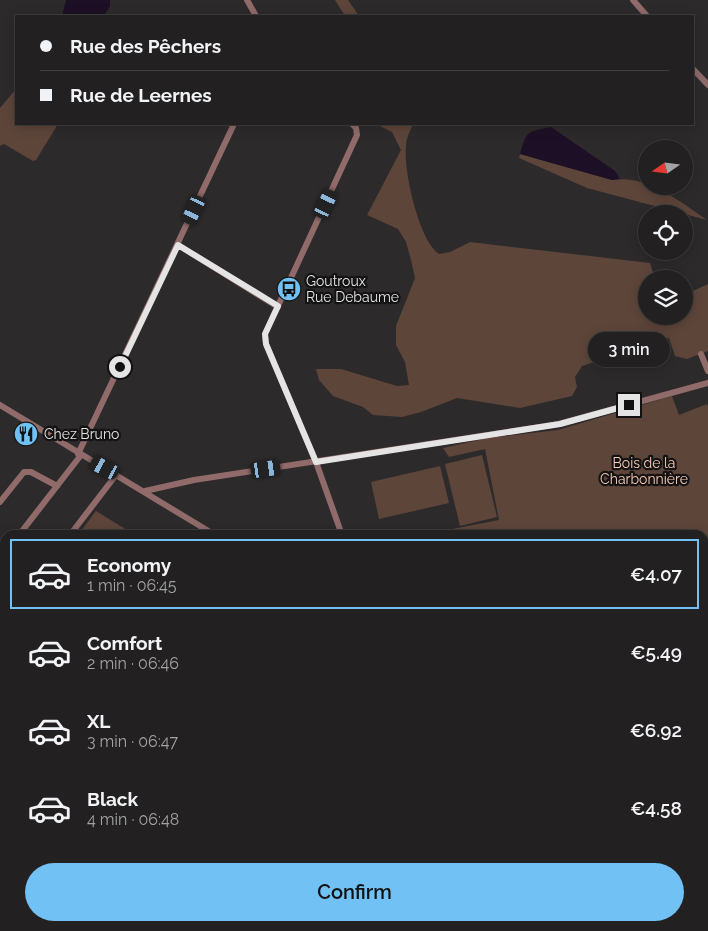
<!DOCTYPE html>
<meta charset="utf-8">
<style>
:root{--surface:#222020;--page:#2e2d2d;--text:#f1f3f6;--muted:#a2a3a5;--line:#3f3e3e;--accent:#71c1f4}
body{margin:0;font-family:Raleway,sans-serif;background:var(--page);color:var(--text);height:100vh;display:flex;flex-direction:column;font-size:19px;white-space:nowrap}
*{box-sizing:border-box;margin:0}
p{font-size:16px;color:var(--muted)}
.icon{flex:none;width:28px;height:28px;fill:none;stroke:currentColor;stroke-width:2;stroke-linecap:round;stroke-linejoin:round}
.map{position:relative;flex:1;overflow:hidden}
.sheet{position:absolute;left:0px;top:530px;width:709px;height:401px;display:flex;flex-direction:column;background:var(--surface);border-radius:15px 15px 0 0;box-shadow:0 2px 12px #0003,0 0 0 1px var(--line)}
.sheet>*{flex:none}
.top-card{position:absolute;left:15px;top:15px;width:679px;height:110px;border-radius:0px;box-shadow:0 2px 12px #0003,0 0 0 1px var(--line);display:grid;align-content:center;height:110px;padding:0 25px;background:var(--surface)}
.needle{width:32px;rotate:256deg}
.controls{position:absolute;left:638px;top:140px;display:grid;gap:10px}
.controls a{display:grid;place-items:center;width:55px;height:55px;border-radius:50%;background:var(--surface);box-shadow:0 2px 12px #0003,0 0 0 1px var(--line);font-size:25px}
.end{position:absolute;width:22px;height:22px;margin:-11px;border:6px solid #e5e4e4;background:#111;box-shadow:0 0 0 2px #111}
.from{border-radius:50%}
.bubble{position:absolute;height:35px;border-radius:18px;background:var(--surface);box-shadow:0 2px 12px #0003,0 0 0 1px var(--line);font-size:16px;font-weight:600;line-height:35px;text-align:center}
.car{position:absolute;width:15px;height:30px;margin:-15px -8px;border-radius:6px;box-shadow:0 0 4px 1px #0007;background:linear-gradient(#222 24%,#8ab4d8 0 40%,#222 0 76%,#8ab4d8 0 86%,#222 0)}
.top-card b{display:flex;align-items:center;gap:18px;height:48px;font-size:19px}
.top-card b+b{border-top:1px solid var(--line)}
.top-card i{width:12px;height:12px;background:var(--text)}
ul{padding:9px 0 0;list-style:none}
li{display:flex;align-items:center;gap:15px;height:70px;margin:0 10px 8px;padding:0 15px;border:2px solid transparent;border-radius:0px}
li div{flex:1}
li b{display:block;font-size:19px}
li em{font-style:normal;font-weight:600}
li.on{border-color:var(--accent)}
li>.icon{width:45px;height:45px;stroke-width:1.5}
.action{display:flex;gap:10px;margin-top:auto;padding:10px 25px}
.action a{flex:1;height:58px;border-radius:30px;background:var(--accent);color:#111;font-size:20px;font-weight:600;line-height:58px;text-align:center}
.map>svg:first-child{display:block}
.green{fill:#5d453a}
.water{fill:#1d1026}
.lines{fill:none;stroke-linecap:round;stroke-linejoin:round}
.minor{stroke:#906b6a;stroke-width:6}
.highway{stroke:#fbd6d4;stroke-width:10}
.route{stroke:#e5e4e4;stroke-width:6}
.labels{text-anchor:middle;stroke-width:4.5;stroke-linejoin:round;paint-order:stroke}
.poi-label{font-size:14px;fill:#e5e4e4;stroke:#141313;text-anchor:start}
.park-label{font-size:14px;fill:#f9cab5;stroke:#141313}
</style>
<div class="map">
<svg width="708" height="931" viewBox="0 0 708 931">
<rect width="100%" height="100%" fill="#2d2a2b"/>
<!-- green -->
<g class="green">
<path d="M335,0H348L359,16H345Z"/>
<path d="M16,89V124H58L36,160L33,161L4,144L0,146V108Z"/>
<path d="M376,124H413C410,131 406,139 406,146C403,170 419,241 439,254L450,252L470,242L650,263L655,279H646V316H684V295L708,284V351L687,359L675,356L669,338L659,339L653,345L657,361H639L619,354L582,366L575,377L577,387L572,396L520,408L457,398L421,412L402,417L373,415L363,407L333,396L319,380L316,369H341L397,386L409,385L405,362L396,345V326L415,278L411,260L406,242L398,229L367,215L401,150L392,132Z"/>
<path d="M520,154L612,180C648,175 679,201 707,220L587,188L519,158Z"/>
<path d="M672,396L679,415L707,404L708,407V808L704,810V535H421L499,520L485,449L449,457L443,448L487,438L558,430Z"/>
<path d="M482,455L497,517L460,526L445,464Z"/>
<path d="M440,466L449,503L379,519L371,482Z"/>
<path d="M96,511L135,535H78Z"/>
<path d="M5,630V926H344L332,931H0V636Z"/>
</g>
<!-- water -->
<g class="water">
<path d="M66,0H110V6L104,16H62Z"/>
<path d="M551,127L615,171L620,179L612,180L520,154C527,129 528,132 551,127Z"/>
</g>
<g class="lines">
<!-- minor -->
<g class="minor">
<path d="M247,0L256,16"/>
<path d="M633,0L647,16"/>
<path d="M692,68L708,85"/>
<path d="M178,245L278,307"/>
<path d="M701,354L708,371"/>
<path d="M0,405L215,535"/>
<path d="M78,454L234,124"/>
<path d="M145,491L194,480L559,424L708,383"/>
<path d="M0,502L24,472H31L57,486"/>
<path d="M19,535L81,455"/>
<path d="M70,535L116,475"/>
<path d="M342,535L316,462L266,344L265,334L357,135L356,128L352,124"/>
<path d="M0,560L5,553"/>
<path d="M0,626L5,619"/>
<path d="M704,916L708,926"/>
</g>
<!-- highway -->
<g class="highway">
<path d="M704,826L708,825"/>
<path d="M704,834L708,833"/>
<path d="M360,931L373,926"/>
<path d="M386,931L399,926"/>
</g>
</g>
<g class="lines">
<!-- route -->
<path class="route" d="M120,367L178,245L278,306L265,334L266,344L316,462L560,424L629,405"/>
</g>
<!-- icons -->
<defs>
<g id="bus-disc" transform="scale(1.25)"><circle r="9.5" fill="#71c1f4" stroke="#141313"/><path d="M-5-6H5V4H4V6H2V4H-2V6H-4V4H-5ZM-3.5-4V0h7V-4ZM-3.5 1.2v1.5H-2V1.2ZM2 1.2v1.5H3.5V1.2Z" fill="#111"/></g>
<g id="restaurant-disc" transform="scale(1.25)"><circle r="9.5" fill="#71c1f4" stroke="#141313"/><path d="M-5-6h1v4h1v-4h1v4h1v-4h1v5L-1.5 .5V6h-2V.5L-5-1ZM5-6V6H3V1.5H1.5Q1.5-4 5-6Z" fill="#111"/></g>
</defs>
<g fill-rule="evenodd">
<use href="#bus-disc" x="289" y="289"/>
<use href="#restaurant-disc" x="26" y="434"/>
</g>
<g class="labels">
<!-- poi labels -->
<g class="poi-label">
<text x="306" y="286">Goutroux<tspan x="306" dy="16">Rue Debaume</tspan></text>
<text x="44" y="439">Chez Bruno</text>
</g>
<!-- park labels -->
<g class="park-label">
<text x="644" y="468">Bois de la<tspan x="644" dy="16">Charbonnière</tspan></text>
</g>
</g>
</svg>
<div class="controls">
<a><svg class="needle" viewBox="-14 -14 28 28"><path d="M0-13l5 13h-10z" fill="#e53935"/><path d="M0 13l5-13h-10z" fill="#a2a3a5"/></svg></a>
<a><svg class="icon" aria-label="locate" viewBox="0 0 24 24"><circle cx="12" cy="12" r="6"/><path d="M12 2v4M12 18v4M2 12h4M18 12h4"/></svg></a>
<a><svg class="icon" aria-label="layers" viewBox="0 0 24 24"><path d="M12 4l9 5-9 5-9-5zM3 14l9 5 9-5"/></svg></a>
</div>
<i class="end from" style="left:120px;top:367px"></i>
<i class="end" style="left:629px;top:405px"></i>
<div class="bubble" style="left:588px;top:332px;width:82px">3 min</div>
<i class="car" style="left:326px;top:204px;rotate:25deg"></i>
<i class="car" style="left:194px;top:210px;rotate:205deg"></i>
<i class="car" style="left:105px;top:468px;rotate:298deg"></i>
<i class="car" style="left:266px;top:469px;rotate:82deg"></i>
<div class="top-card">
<b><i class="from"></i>Rue des Pêchers</b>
<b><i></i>Rue de Leernes</b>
</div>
<section class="sheet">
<ul>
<li class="on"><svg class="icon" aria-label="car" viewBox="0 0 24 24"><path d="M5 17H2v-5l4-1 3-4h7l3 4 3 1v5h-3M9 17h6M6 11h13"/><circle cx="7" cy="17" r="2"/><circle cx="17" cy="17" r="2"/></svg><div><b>Economy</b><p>1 min · 06:45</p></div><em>€4.07</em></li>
<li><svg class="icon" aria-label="car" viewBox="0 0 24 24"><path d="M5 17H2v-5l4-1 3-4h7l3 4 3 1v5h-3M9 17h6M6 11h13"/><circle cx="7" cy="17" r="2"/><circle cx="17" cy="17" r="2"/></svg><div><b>Comfort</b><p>2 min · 06:46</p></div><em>€5.49</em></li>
<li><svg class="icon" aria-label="car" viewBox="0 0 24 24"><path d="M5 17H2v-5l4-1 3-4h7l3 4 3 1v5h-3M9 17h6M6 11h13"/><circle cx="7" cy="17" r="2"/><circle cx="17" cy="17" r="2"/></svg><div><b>XL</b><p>3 min · 06:47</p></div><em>€6.92</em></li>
<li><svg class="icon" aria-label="car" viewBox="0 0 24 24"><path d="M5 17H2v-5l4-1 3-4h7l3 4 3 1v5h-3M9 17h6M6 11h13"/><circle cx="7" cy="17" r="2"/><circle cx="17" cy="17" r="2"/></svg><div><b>Black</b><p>4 min · 06:48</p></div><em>€4.58</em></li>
</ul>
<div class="action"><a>Confirm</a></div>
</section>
</div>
